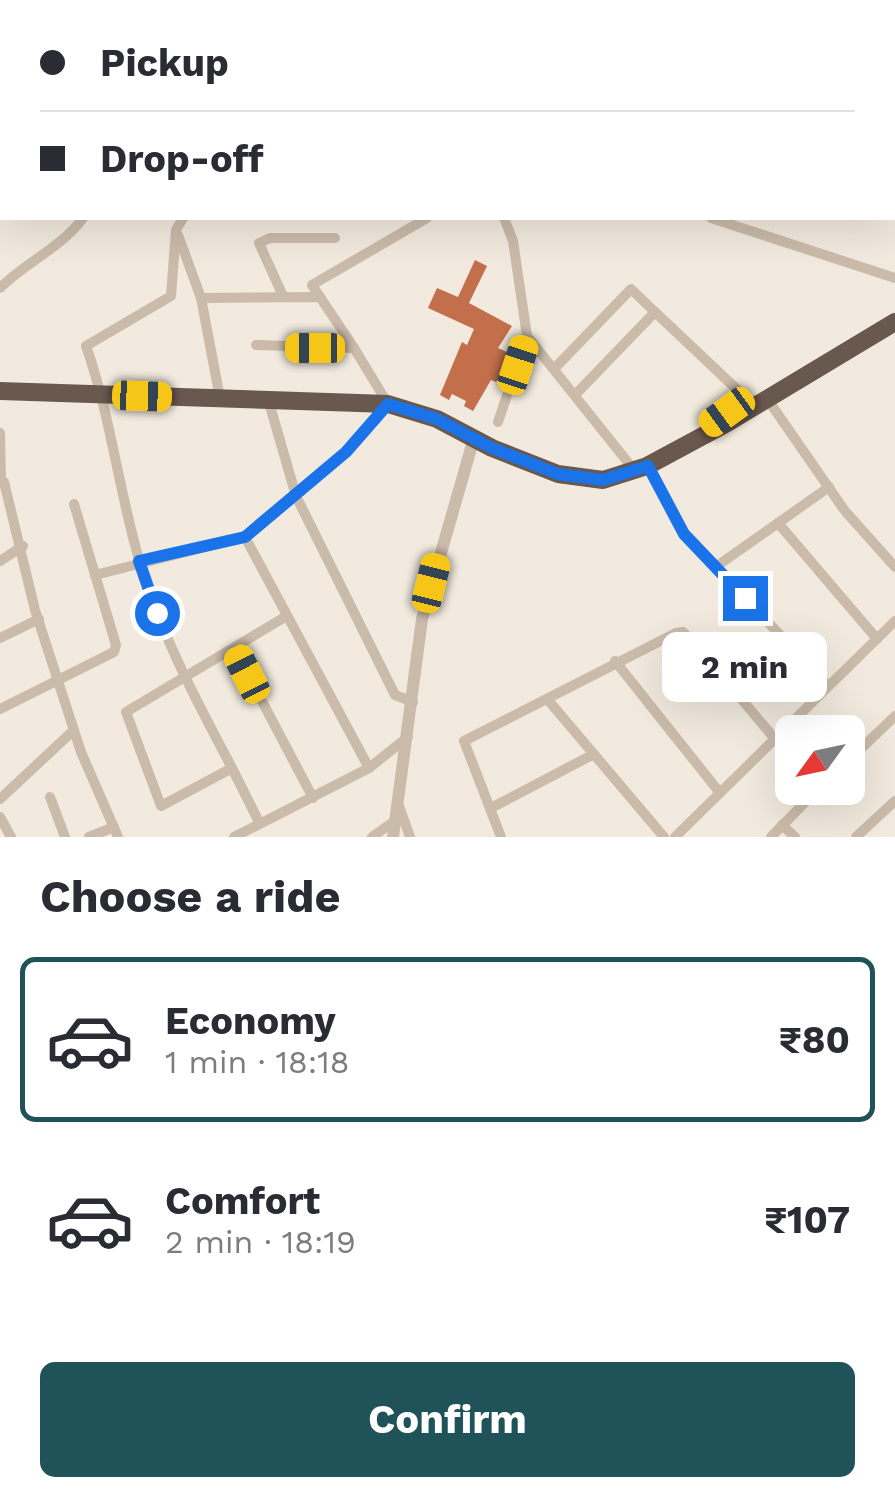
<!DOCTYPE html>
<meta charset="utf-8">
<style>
:root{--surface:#fff;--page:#f2f2f3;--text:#2b2b33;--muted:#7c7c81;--line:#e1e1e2;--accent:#205259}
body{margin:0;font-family:"Work Sans",sans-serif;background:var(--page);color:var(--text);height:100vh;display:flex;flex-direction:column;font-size:38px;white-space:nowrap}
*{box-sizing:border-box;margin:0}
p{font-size:32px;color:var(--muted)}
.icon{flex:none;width:55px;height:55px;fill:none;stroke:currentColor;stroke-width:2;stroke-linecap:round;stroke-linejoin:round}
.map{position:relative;height:837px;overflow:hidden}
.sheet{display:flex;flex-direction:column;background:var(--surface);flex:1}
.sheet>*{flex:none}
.guide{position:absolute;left:0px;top:0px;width:895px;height:220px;box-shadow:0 10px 40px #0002;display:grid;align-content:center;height:220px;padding:0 40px;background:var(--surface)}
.needle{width:65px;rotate:237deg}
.controls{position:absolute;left:775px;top:715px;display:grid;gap:20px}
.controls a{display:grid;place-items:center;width:90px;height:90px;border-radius:15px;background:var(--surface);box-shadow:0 10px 40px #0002;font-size:50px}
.end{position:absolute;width:45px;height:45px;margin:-22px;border:12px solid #1a73e8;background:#fff;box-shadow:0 0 0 5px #fff}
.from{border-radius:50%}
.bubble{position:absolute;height:70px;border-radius:15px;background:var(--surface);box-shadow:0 10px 40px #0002;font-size:32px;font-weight:700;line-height:70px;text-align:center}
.car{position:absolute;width:30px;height:60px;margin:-30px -15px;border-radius:12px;box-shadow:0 0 8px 2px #0007;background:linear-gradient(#f5c518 24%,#345 0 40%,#f5c518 0 76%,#345 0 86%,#f5c518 0)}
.guide b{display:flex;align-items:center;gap:35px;height:95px;font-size:38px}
.guide b+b{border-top:2px solid var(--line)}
.guide i{width:25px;height:25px;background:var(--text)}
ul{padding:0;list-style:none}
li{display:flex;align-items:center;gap:30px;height:165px;margin:0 20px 15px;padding:0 20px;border:5px solid transparent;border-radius:15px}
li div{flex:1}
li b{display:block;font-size:38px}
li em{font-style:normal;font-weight:700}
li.on{border-color:var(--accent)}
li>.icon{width:90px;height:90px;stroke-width:1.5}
h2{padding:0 40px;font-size:45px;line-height:120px}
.cta{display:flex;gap:20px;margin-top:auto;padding:20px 40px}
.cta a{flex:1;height:115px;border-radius:15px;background:var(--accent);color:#fff;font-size:40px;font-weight:700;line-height:115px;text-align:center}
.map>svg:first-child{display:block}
.building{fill:#c36f4b}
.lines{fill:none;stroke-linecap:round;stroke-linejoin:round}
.minor{stroke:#cabbaa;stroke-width:10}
.tertiary{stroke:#cabbaa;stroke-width:12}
.trunk{stroke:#69584e;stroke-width:18}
.route{stroke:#1a73e8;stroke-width:12}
</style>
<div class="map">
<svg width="895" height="837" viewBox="0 0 895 837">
<rect width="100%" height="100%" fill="#f2eade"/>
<!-- building -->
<path class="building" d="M475,260L487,266L469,303L512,326L498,348L509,353L501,376L496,382L491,380L473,411L464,406L466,401L452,394L449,400L440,395L462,342L467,345L474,329L428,308L437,288L458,297Z"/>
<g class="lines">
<!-- minor -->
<g class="minor">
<path d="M39,0L42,2"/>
<path d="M201,0L203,2"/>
<path d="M604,0L606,2"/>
<path d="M695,0V2"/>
<path d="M805,0L807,2"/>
<path d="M135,2L137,0"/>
<path d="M478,2L479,0"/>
<path d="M757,2L761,0"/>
<path d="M892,102L895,100"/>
<path d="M0,103L2,102"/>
<path d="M892,123L895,125"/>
<path d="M892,190L895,193"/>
<path d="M183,218L176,230L171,296L86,346C110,414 118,486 138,556C159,631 196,700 232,768"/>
<path d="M711,218L895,278"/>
<path d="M178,235L201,298L220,398"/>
<path d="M0,288C26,262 61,248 83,218"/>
<path d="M283,296L259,243L270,238H335"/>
<path d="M320,297L312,285L427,218"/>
<path d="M201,298L320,297L354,348L256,345"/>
<path d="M655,312L746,398L710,424"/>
<path d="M527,336L634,470"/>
<path d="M354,348L388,404L346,452L245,537L369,768"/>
<path d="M554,369L631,289L655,312L575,395"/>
<path d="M766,397L845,511L895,567"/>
<path d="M268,399L296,496L395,695L413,702"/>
<path d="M498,422L527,336L513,241L504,218"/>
<path d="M0,433L1,483"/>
<path d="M647,466L685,534L828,686"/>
<path d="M4,482L35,610L81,752L118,837"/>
<path d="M778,523L877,639"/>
<path d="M0,561L23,546"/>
<path d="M717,566L829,487"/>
<path d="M95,575L245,537"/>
<path d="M0,638L39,619"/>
<path d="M234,648L313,798"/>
<path d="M615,661L720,793"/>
<path d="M548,700L664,837"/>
<path d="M0,709L114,652L116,645L74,504"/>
<path d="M848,761L895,716"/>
<path d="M50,797L65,837"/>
<path d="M0,799L74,730"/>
<path d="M399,806L410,837"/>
<path d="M491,808L594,754"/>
<path d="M0,817L11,837"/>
<path d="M259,822L232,768L161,806L126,712L285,617"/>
<path d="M782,825L795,837"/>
<path d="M89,837L114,827"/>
<path d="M234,837L369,768L408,737"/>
<path d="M372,837L396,820"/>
<path d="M501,837L464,741L676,633L683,632L696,645L775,739"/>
<path d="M675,837L895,621"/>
<path d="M771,837L819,788"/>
<path d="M856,837L895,801"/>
</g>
<!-- tertiary -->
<path class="tertiary" d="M393,837L422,619L474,438"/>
<!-- trunk -->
<path class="trunk" d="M0,391L388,404L437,419L492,448L558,474L603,480L647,466L727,423L895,322"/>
</g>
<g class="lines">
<!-- route -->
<path class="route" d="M157,613L139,561L245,537L346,452L388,404L437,419L492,448L558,474L603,480L648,466L684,534L745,598"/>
</g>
</svg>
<div class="controls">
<a><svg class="needle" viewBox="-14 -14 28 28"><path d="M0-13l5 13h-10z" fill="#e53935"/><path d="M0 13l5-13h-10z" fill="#7c7c81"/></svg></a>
</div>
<i class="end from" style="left:157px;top:613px"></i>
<i class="end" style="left:745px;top:598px"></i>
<div class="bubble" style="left:662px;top:632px;width:165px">2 min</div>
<i class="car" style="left:315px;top:348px;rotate:270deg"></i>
<i class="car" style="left:518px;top:365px;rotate:18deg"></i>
<i class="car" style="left:142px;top:396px;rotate:92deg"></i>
<i class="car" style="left:727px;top:412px;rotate:234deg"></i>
<i class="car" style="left:431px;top:583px;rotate:14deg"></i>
<i class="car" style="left:247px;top:674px;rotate:333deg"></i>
<div class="guide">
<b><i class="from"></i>Pickup</b>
<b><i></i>Drop-off</b>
</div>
</div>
<section class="sheet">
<h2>Choose a ride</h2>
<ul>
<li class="on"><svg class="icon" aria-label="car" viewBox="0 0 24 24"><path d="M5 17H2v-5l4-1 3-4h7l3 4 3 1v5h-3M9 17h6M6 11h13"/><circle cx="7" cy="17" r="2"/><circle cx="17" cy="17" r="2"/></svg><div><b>Economy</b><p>1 min · 18:18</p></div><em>₹80</em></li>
<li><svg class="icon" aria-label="car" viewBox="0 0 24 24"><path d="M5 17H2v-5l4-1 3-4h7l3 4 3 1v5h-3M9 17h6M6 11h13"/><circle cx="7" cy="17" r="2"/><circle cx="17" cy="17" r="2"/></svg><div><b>Comfort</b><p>2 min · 18:19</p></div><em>₹107</em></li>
</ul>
<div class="cta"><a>Confirm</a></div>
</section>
